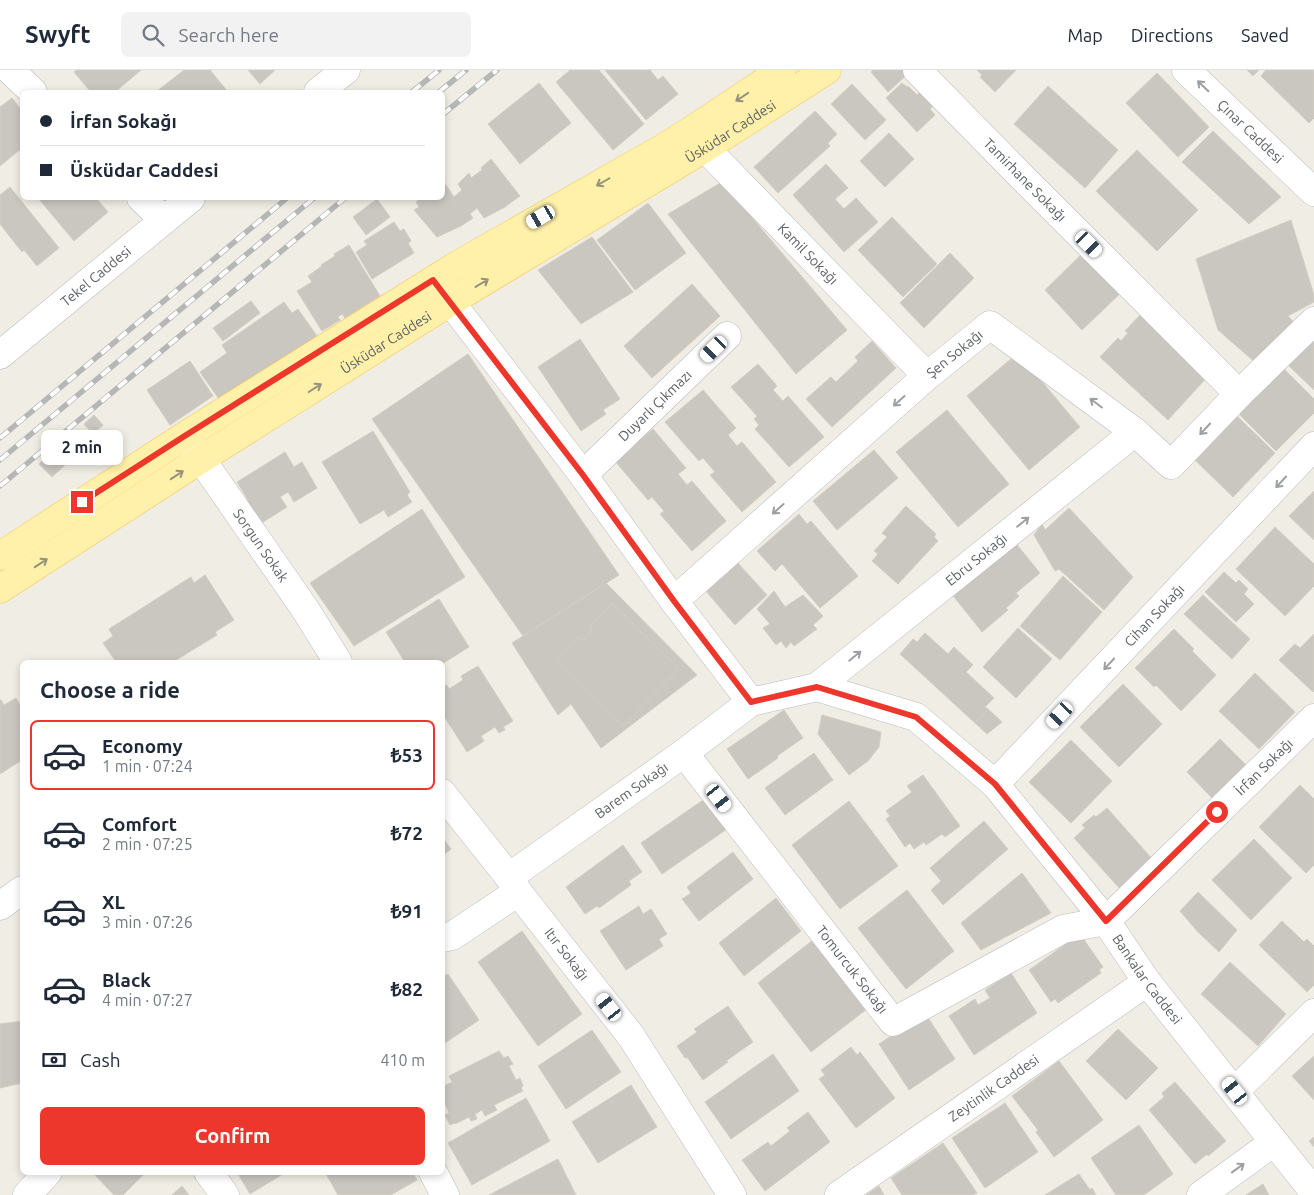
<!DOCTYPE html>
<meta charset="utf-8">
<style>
:root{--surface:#fff;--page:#f2f2f3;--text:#1f2937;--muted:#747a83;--line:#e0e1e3;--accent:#ee372c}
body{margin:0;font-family:Ubuntu,sans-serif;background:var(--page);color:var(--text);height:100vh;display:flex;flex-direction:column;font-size:19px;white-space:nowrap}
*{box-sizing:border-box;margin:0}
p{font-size:16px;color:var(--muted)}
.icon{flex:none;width:28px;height:28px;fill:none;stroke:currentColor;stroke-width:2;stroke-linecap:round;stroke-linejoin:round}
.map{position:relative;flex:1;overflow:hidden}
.details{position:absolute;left:20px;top:590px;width:425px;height:515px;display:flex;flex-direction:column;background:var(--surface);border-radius:8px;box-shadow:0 2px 8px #0003}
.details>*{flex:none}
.hud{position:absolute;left:20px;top:20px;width:425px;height:110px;border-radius:8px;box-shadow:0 2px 8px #0003;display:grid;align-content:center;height:110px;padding:0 20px;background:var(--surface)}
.end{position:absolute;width:22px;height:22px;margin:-11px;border:6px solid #ee372c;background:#fff;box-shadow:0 0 0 2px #fff}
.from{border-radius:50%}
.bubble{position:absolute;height:35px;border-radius:8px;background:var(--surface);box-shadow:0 2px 8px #0003;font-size:16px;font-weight:700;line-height:35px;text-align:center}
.car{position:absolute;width:15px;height:30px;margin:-15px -8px;border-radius:6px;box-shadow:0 0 4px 1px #0007;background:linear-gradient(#fff 24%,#345 0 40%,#fff 0 76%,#345 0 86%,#fff 0)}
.hud b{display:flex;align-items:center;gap:18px;height:48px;font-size:19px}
.hud b+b{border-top:1px solid var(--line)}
.hud i{width:12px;height:12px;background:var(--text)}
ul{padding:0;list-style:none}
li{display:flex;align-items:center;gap:15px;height:70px;margin:0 10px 8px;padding:0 10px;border:2px solid transparent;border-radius:8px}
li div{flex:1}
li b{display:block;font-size:19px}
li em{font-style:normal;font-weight:700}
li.on{border-color:var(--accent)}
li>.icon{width:45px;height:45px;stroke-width:1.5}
h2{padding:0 20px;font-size:22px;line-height:60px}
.pay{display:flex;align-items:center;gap:12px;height:55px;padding:0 20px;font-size:19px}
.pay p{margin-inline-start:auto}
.button{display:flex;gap:10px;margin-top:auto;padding:10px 20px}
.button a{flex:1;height:58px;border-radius:8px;background:var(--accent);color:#fff;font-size:20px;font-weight:700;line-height:58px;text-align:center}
header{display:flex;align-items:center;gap:30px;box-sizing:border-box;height:70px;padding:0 25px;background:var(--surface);border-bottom:1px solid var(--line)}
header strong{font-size:24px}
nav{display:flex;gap:28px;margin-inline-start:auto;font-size:18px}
.search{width:350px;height:45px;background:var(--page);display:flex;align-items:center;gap:12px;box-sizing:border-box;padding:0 18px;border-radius:8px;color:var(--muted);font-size:19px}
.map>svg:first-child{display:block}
.building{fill:#cac7c1;stroke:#d4cec2}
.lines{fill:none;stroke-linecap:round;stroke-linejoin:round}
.minor-casing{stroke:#b9bcc1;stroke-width:29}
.major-casing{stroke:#f5c657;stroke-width:29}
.minor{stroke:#fff;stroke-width:28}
.major{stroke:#fff0aa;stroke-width:28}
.rail-casing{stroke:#b5b6b6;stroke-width:5.5}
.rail{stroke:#fff;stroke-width:4;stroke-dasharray:11;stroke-linecap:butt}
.oneway{stroke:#9da0a3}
.oneway2{stroke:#95927d}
.route{stroke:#ee372c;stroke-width:6}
.labels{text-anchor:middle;stroke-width:5;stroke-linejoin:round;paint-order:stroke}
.street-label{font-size:14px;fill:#5c6065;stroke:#fff}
</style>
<header>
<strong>Swyft</strong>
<div class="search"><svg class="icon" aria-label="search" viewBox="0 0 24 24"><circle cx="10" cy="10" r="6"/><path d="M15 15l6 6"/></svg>Search here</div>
<nav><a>Map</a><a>Directions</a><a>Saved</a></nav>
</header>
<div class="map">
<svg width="1314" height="1125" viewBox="0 0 1314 1125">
<rect width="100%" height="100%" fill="#efede4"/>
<!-- building -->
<g class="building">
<path d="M77,0H141L115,22H91L74,2Z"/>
<path d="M184,0H210L228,22H156Z"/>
<path d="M248,0H275L260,14Z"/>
<path d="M570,0H599L644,54L613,80L556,12Z"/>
<path d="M605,0H650L658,10L663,6L678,24L646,50Z"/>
<path d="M873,0H910L911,1L888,22L871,2Z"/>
<path d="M977,0H1016L995,22L980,7L982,5Z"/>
<path d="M1247,0H1259L1253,6Z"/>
<path d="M1266,0H1314V48L1309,53L1261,6Z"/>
<path d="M1157,3L1209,57L1178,87L1126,33Z"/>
<path d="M539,13L571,53L520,94L488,54Z"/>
<path d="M902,13L907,17L908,16L917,25L920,22L933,36L930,39L935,45L917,62L886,28Z"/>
<path d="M852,14L886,50L865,70L831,34Z"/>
<path d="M1048,16L1118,80L1085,118L1014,54Z"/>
<path d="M12,28L22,41V78L0,96V37Z"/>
<path d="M815,41L837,64L828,73L830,76L778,123L754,97Z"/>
<path d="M1213,61L1281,127L1249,154L1182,92Z"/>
<path d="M889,63L914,89L885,117L860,91Z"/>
<path d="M1137,80L1198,140L1157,181L1096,121Z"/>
<path d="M491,89L520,126L505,137L484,148L477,138L470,144L473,148L461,156L437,167L414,140L419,137L416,132L421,128H442V114L444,112L454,127L462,120L458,114L469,103L471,108L482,100L481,98Z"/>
<path d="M826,94L848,118L835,129L844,139L856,128L878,152L844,182L793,125Z"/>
<path d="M722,112L847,260L796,304L668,144Z"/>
<path d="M10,117L59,178L37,196L24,180L22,182L0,154V125Z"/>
<path d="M38,128H96L108,142L74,171Z"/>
<path d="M377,129L390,147L366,165L353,147Z"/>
<path d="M648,133L686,183L635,220L597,170Z"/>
<path d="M892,147L937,194L903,227L858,180Z"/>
<path d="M1291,150L1314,225V232L1288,246L1297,256L1257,294L1218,260L1196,189Z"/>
<path d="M394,152L400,161L404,159L411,171L408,173L414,183L372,209L356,182L367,175L364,171Z"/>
<path d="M592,167L633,222L581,254L538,200Z"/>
<path d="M349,175L380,226L345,248L342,244L338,247L340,250L322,261L297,221L312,212L308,206L322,196L321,195L335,186L334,184Z"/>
<path d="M1087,179L1125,219L1082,260L1045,220Z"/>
<path d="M950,183L974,208L924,258L900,233Z"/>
<path d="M692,214L720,246L652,308L624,276Z"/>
<path d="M251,231L260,243L223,271L213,258Z"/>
<path d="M284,232L292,243L298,239L317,266L221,332L200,302L227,283L222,275Z"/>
<path d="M1142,243L1209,305L1168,350L1100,287L1118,268L1121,271L1128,263L1125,261Z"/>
<path d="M1314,263V320L1285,292Z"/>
<path d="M580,269L620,329L603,340L606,344L581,361L538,297Z"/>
<path d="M872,271L896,298L832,357L806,329L831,307L836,312L858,291L855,287Z"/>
<path d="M1018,283L1080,357L1029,400L967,326Z"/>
<path d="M468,284L619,505L523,566L372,349Z"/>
<path d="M190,291L213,326L170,355L147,320Z"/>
<path d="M758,294L777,316L773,320L783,331L788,326L824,367L789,397L755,359L759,355L754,349L757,346L731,317Z"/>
<path d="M1281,296L1314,329V343L1276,381L1236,341Z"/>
<path d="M703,320L736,358L728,365L737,376L742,372L776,412L742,442L710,405L715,402L703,388L699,391L665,352Z"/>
<path d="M947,340L1009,414L958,457L896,382Z"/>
<path d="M1234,343L1275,383L1233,427L1192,387Z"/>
<path d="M94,345L103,355L93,364L84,354Z"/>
<path d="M653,359L686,398L678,404L687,415L692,411L726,451L692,481L660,444L664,441L652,427L648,430L615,391Z"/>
<path d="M373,361L410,422L407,425L412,432L388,447L384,440L360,454L322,392Z"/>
<path d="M68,366L81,380L52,407L39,394Z"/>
<path d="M874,380L898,408L837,460L813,431Z"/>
<path d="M285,382L294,397L302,392L317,418L294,432L288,422L280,427L287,437L260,454L246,431L248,430L237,412Z"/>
<path d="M1314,421V470L1289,446Z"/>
<path d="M906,436L936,464L934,467L938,471L898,514L872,491L878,484L874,481L887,467L882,463Z"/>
<path d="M1069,438L1133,507L1104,540L1059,499L1055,501L1034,465L1042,454L1045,460Z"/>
<path d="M422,439L465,507L354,576L310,513Z"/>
<path d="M799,444L807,454L811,451L858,506L820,538L782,494L775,501L757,481Z"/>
<path d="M1275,457L1314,494V516L1285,546L1236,499Z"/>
<path d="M1014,471L1040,503L1016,523L1019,526L1006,538L1008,540L982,562L951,523Z"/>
<path d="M737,492L767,525L735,555L705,520Z"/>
<path d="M1224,502L1236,513L1239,510L1248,519L1244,524L1254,534L1236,552L1205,522Z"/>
<path d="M205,505L234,550L215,562L217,565L173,592H116L103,573L113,566L109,559L191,507L194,513Z"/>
<path d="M1063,506L1102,542L1060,590L1020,556Z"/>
<path d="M606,513L697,605L601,678L571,634L558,645L512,573Z"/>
<path d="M774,521L785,537L803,525L823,546L813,555L817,559L794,576L791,572L786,578L781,571L776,575L763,558L770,554L757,539Z"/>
<path d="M1203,525L1250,569L1232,589L1184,544Z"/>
<path d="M439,529L469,577L442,594V592H405L386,562Z"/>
<path d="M612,533L679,599L623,656L556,589L578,567L582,571L592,560L589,557Z"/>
<path d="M1018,558L1052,589L1016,628L983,597Z"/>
<path d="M1174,559L1194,579L1192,581L1216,605L1181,641L1156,615L1154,617L1135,598Z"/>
<path d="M925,563L948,584L954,577L973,595L966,602L994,628L985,637L988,639L975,653L900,584L913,569L917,572Z"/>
<path d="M1314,564V620L1313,622L1279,590L1295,574L1300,578Z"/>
<path d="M478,596L513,651L503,657L505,660L499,663L495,657L481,666L484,671L467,682L442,643V618L447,615L449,619L463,610L461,606Z"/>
<path d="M1255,603L1295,642L1259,679L1219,641Z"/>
<path d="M1123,614L1162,654L1119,697L1080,657Z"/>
<path d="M16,628L22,639V690L0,704V630H1L4,635Z"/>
<path d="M988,639L1002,652L987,664L975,653Z"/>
<path d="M784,640L803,668L777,686L778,688L748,709L727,679Z"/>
<path d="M822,645L881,662L879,677L868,691L849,705L818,664Z"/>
<path d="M1220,669L1246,695L1212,728L1187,702Z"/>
<path d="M1071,670L1112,711L1071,753L1029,712Z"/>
<path d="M814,683L833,710L785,745L765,718Z"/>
<path d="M923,705L960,756L945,767L942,764L926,775L924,772L914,779L910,773L905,777L886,749L890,746L886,741L912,722L907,716Z"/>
<path d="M1300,715L1314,729V795L1306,803L1259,757Z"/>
<path d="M706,728L727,759L662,804L641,773Z"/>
<path d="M849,731L898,796L840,839L792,775Z"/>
<path d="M1107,738L1154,791L1122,821L1074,768L1085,758L1082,755L1094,745L1096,747Z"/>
<path d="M984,751L1008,779L943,835L931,820L941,811L930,798Z"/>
<path d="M442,767L451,779L442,786Z"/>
<path d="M1254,769L1292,808L1251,850L1212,810Z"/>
<path d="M623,775L642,802L629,811L631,815L599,838L597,836L585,844L566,817Z"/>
<path d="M733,782L753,809L699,851L682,829L691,823L687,817Z"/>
<path d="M1022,803L1051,843L981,880L961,853Z"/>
<path d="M907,820L954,881L906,919L858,858Z"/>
<path d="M1198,822L1237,860L1219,882L1198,862L1180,841Z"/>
<path d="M776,828L801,861L744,906L719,873Z"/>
<path d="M639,836L643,844L651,839L667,864L659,869L663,876L626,900L600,861Z"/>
<path d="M1282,851L1304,872L1307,869L1314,876V915L1307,922L1259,875Z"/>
<path d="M522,861L582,944L538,976L478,892Z"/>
<path d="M1080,864L1103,897L1099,900L1101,903L1058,933L1055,929L1051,932L1029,900Z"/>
<path d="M813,870L867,939L811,982L758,913Z"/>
<path d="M1230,892L1286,944L1258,976L1201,924Z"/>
<path d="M1011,903L1037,943L974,985L949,946L975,929L978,935L990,928L985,920Z"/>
<path d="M448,904L479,950L442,975V908Z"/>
<path d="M728,936L753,972L726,991L728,992L703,1010L687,987L685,988L677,976L697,962L694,959Z"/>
<path d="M925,943L955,989L909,1020L879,974Z"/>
<path d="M22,951V1013L0,1018V954Z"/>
<path d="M1118,959L1158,998L1126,1030L1086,991Z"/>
<path d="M592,960L621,1002L566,1039L538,996Z"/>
<path d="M851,977L857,985L860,982L895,1028L856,1058L819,1009L825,1005L821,1000Z"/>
<path d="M499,981L504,988L508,986L513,994L509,996L516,1010L520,1008L523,1016L521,1018L523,1021L494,1035L497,1040L485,1046L482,1040L475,1044L477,1049L471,1051L469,1047L455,1054L454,1053L450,1055L445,1045L449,1043L444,1031H442V1017L452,1012L449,1006Z"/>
<path d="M773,984L799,1021L731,1069L705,1032Z"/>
<path d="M1314,986V1030L1292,1006Z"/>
<path d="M1059,991L1103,1050L1054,1087L1036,1062L1038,1060L1012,1026Z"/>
<path d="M1175,1012L1226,1071L1208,1086L1207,1084L1195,1094L1149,1040L1164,1027L1162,1023Z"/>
<path d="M631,1015L657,1057L598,1093L572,1052Z"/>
<path d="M526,1028L550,1071L472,1115L448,1073Z"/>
<path d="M1005,1033L1038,1082L985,1118L952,1068Z"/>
<path d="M808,1042L830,1072L765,1121L742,1090L768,1072L771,1076L790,1061L787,1058Z"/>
<path d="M1139,1055L1173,1104L1144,1125H1116L1091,1088Z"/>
<path d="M1314,1067V1077L1309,1071Z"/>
<path d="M943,1073L977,1123L973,1125H902L891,1108Z"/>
<path d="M558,1089L576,1125H489Z"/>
<path d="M92,1102H146L123,1125H114Z"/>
<path d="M237,1102H282L283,1104L250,1124Z"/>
<path d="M325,1102H412L417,1110L391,1125H338Z"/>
<path d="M1079,1104L1090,1120L1092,1118L1096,1125H1045Z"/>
<path d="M1263,1114L1269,1125H1246Z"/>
<path d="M182,1116L189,1125H172Z"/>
<path d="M879,1116L884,1125H866Z"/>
</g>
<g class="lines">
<!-- minor casing -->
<g class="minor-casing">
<g id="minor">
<path d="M10,0L33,22"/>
<path id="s1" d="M917,0L1021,106L1239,324"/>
<path id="s2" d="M1186,0L1314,122"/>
<path d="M318,22L346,0"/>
<path id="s3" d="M692,60L705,78L927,306"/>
<path d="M141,128L164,150"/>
<path d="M436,213L583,405L674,531L751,632"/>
<path id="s4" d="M0,285L191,128"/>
<path id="s5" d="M187,371L201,389L305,539L338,592"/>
<path id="s6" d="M583,405L727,266"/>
<path id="s7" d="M674,531L927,306L990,255L1135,362L1171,395L1239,324L1314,251"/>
<path id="s8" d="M817,617L1135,362"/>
<path id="s9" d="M684,683L893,952L1063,859L1106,851L1314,648"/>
<path id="s10" d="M995,714L1314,376"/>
<path id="s11" d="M442,723L509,807L518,822L631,966L732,1125"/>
<path id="s12" d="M509,807L684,683L751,632L817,617L916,647L995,714L1106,851L1147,912L1314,1122"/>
<path d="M0,836L22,820"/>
<path d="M442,868L452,866L518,822"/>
<path d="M1235,1021L1314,943"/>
<path d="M208,1102L225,1125"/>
<path d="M433,1102L445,1125"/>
<path d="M27,1125L48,1102"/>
<path id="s13" d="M839,1125L1147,912"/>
<path d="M1201,1125L1274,1072"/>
</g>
</g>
<!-- major casing -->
<g class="major-casing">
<g id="major">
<path d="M0,486L183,367L454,197L663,78L692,60L782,0"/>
<path id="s14" d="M0,519L201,389L450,232L705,78L827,0"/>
</g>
</g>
<!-- minor -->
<use href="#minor" class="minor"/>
<!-- major -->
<use href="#major" class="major"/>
<!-- rail casing -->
<g class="rail-casing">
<g id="rail">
<path d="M412,22L439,0"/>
<path d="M439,22L466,0"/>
<path d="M442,45L497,0"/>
<path d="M0,368L287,128"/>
<path d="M0,390L314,128"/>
<path d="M0,416L345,128"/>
</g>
</g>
<!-- rail -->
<use href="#rail" class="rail"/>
</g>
<!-- one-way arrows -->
<defs><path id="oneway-shaft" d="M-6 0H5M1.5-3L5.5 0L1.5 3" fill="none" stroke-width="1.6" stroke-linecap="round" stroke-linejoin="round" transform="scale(1.25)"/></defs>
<g class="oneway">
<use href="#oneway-shaft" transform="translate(1203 16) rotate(-136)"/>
<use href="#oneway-shaft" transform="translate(899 331) rotate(138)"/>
<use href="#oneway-shaft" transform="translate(1096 333) rotate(-143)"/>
<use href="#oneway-shaft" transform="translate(1205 359) rotate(133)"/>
<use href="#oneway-shaft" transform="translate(1281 412) rotate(133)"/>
<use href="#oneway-shaft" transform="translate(778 439) rotate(138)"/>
<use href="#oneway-shaft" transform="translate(1023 452) rotate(-39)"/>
<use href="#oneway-shaft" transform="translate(855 586) rotate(-39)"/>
<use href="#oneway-shaft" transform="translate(1109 594) rotate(133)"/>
<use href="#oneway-shaft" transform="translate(1238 1098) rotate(-36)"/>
</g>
<g class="oneway2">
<use href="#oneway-shaft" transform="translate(742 27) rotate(146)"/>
<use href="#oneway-shaft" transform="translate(603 112) rotate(150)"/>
<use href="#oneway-shaft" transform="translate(482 213) rotate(-31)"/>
<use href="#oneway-shaft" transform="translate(315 318) rotate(-32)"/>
<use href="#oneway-shaft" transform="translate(177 405) rotate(-33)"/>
<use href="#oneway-shaft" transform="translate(41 493) rotate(-33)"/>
</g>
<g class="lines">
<!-- route -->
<path class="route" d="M82,432L183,367L433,210L583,405L674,531L751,632L817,617L916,647L995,714L1106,851L1217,742"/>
</g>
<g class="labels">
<!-- street labels -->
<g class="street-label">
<text dy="5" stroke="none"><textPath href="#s14" startOffset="862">Üsküdar Caddesi</textPath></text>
<text dy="5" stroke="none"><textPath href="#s2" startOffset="89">Çınar Caddesi</textPath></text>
<text dy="5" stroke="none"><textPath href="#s1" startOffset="154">Tamirhane Sokağı</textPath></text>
<text dy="5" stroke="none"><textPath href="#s3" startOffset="170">Kamil Sokağı</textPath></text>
<text dy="5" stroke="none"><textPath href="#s4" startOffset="124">Tekel Caddesi</textPath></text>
<text dy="5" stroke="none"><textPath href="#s14" startOffset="458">Üsküdar Caddesi</textPath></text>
<text dy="5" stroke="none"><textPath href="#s7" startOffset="374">Şen Sokağı</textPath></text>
<text dy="5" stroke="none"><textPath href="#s6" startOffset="100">Duyarlı Çıkmazı</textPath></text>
<text dy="5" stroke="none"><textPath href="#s5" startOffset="128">Sorgun Sokak</textPath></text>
<text dy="5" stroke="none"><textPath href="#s8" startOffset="204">Ebru Sokağı</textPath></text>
<text dy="5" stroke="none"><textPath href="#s10" startOffset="232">Cihan Sokağı</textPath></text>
<text dy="5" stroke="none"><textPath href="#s9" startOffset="799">İrfan Sokağı</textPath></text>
<text dy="5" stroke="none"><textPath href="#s12" startOffset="150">Barem Sokağı</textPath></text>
<text dy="5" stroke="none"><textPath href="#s11" startOffset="204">Itır Sokağı</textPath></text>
<text dy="5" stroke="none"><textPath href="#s9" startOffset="274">Tomurcuk Sokağı</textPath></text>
<text dy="5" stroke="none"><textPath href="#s12" startOffset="821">Bankalar Caddesi</textPath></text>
<text dy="5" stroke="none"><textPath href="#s13" startOffset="188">Zeytinlik Caddesi</textPath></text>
</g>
</g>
</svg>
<i class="end from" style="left:1217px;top:742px"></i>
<i class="end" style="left:82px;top:432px"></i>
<div class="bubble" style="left:41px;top:360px;width:82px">2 min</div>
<i class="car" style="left:541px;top:147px;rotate:240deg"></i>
<i class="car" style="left:1089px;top:174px;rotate:135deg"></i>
<i class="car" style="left:714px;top:279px;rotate:226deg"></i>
<i class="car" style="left:1060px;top:645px;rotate:223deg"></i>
<i class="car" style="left:719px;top:728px;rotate:142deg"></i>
<i class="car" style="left:609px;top:937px;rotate:322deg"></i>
<i class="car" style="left:1235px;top:1021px;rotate:321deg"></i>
<div class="hud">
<b><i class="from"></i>İrfan Sokağı</b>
<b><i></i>Üsküdar Caddesi</b>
</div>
<section class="details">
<h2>Choose a ride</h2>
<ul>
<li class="on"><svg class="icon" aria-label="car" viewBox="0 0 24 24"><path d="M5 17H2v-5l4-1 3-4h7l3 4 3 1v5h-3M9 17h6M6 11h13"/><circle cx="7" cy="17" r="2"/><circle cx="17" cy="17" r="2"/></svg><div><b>Economy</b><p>1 min · 07:24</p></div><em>₺53</em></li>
<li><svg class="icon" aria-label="car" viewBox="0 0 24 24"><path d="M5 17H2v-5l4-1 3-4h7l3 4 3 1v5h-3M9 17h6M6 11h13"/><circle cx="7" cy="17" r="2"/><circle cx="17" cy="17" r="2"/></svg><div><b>Comfort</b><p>2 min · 07:25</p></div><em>₺72</em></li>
<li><svg class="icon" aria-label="car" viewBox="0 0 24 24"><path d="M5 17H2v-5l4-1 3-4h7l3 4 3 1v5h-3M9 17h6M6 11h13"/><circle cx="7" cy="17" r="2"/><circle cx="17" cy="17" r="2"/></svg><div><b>XL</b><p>3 min · 07:26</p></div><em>₺91</em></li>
<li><svg class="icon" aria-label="car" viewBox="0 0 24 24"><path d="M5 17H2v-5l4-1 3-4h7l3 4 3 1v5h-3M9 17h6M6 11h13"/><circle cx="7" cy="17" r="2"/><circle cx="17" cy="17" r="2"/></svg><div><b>Black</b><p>4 min · 07:27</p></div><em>₺82</em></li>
</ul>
<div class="pay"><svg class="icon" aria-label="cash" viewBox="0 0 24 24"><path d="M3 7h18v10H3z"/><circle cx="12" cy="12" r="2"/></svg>Cash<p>410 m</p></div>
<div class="button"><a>Confirm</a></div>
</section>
</div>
